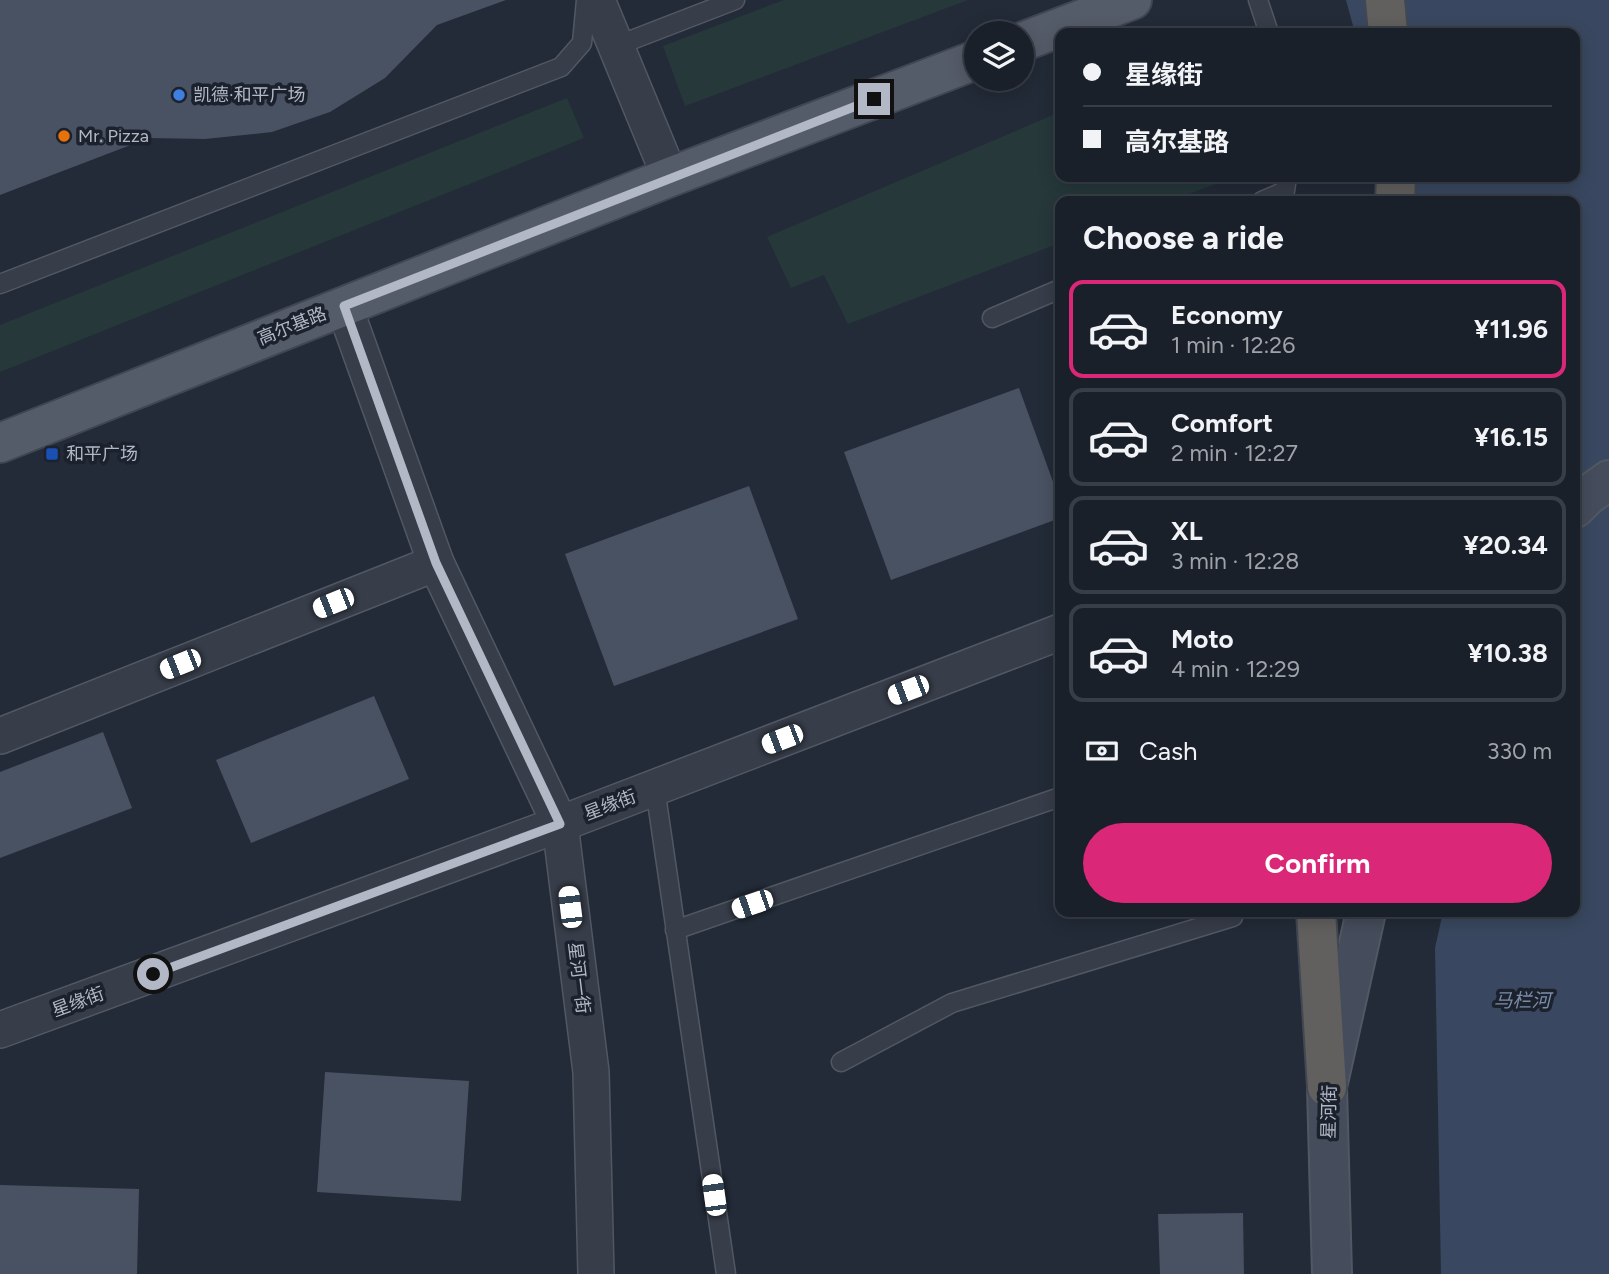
<!DOCTYPE html>
<meta charset="utf-8">
<style>
:root{--surface:#1a202a;--page:#272d36;--text:#f1f3f6;--muted:#9fa3a8;--line:#383e47;--accent:#db2777}
body{margin:0;font-family:Figtree,"Noto Sans SC",sans-serif;background:var(--page);color:var(--text);height:100vh;display:flex;flex-direction:column;font-size:26px;white-space:nowrap}
*{box-sizing:border-box;margin:0}
p{font-size:23px;color:var(--muted)}
.icon{flex:none;width:38px;height:38px;fill:none;stroke:currentColor;stroke-width:2;stroke-linecap:round;stroke-linejoin:round}
.map{position:relative;flex:1;overflow:hidden}
.panel{position:absolute;left:1055px;top:196px;width:525px;height:721px;display:flex;flex-direction:column;background:var(--surface);border-radius:14px;box-shadow:0 4px 18px #0003,0 0 0 2px var(--line)}
.panel>*{flex:none}
.banner{position:absolute;left:1055px;top:28px;width:525px;height:154px;border-radius:14px;box-shadow:0 4px 18px #0003,0 0 0 2px var(--line);display:grid;align-content:center;height:154px;padding:0 28px;background:var(--surface)}
.tools{position:absolute;left:964px;top:21px;display:grid;gap:14px}
.tools a{display:grid;place-items:center;width:70px;height:70px;border-radius:50%;background:var(--surface);box-shadow:0 4px 18px #0003,0 0 0 2px var(--line);font-size:35px}
.end{position:absolute;width:32px;height:32px;margin:-16px;border:9px solid #b2b8c5;background:#111;box-shadow:0 0 0 4px #111}
.from{border-radius:50%}
.car{position:absolute;width:21px;height:42px;margin:-21px -10px;border-radius:9px;box-shadow:0 0 5px 2px #0007;background:linear-gradient(#fff 24%,#345 0 40%,#fff 0 76%,#345 0 86%,#fff 0)}
.banner b{display:flex;align-items:center;gap:24px;height:66px;font-size:26px}
.banner b+b{border-top:2px solid var(--line)}
.banner i{width:18px;height:18px;background:var(--text)}
ul{padding:0;list-style:none}
li{display:flex;align-items:center;gap:21px;height:98px;margin:0 14px 10px;padding:0 14px;border:4px solid var(--line);border-radius:14px}
li div{flex:1}
li b{display:block;font-size:26px}
li em{font-style:normal;font-weight:700}
li.current{border-color:var(--accent)}
li>.icon{width:63px;height:63px;stroke-width:1.5}
h2{padding:0 28px;font-size:32px;line-height:84px}
.pay{display:flex;align-items:center;gap:18px;height:77px;padding:0 28px;font-size:26px}
.pay p{margin-inline-start:auto}
.button{display:flex;gap:14px;margin-top:auto;padding:14px 28px}
.button a{flex:1;height:80px;border-radius:42px;background:var(--accent);color:#fff;font-size:28px;font-weight:700;line-height:80px;text-align:center}
.map>svg:first-child{display:block}
.green{fill:#26383a}
.water{fill:#394860}
.building{fill:#495262}
.lines{fill:none;stroke-linecap:round;stroke-linejoin:round}
.service-casing{stroke:#525863;stroke-width:21}
.minor-casing{stroke:#525863;stroke-width:38}
.secondary-casing{stroke:#525863;stroke-width:42}
.primary-casing{stroke:#404652;stroke-width:42}
.trunk-casing{stroke:#424853;stroke-width:42}
.service{stroke:#373d49;stroke-width:18}
.minor{stroke:#373d49;stroke-width:35}
.secondary{stroke:#454c5b;stroke-width:38}
.primary{stroke:#555c69;stroke-width:38}
.trunk{stroke:#62605e;stroke-width:38}
.route{stroke:#b2b8c5;stroke-width:9}
.shop-dot{fill:#3f7fe0;stroke:#1c222d;stroke-width:2.5}
.food-dot{fill:#e8710a;stroke:#1c222d;stroke-width:2.5}
.transit-dot{fill:#1a4fb4;stroke:#1c222d;stroke-width:2.5}
.labels{text-anchor:middle;stroke-width:7;stroke-linejoin:round;paint-order:stroke}
.poi-label{font-size:18px;fill:#b2b8c5;stroke:#1c222d;text-anchor:start}
.street-label{font-size:18px;fill:#b2b8c5;stroke:#1c222d}
.water-label{font-size:19px;font-style:italic;fill:#7c8daa;stroke:#1c222d}
</style>
<div class="map">
<svg width="1609" height="1274" viewBox="0 0 1609 1274">
<rect width="100%" height="100%" fill="#232b38"/>
<!-- green -->
<g class="green">
<path d="M784,0H968L685,106L663,46Z"/>
<path d="M567,98L584,138L0,372V325Z"/>
<path d="M1060,112V177H1234L1170,201H1060V243L848,324L824,275L791,288L767,237Z"/>
</g>
<!-- water -->
<path class="water" d="M1346,0H1609V1274H1441L1435,948L1443,912H1575V201H1411L1402,177H1575V33H1355Z"/>
<!-- building -->
<g class="building">
<path d="M0,0H506L437,25L385,78L330,112L272,132L205,139L149,138L0,195Z"/>
<path d="M1019,388L1060,501V518L891,580L844,452Z"/>
<path d="M749,486L798,619L614,686L565,554Z"/>
<path d="M374,696L409,779L251,843L216,760Z"/>
<path d="M103,732L132,808L0,858V772Z"/>
<path d="M325,1072L469,1081L461,1201L317,1192Z"/>
<path d="M0,1185L139,1189L137,1274H0Z"/>
<path d="M1243,1213L1244,1274H1160L1158,1214Z"/>
</g>
<g class="lines">
<!-- service casing -->
<g class="service-casing">
<g id="service">
<path d="M1258,0L1269,33"/>
<path d="M616,46L735,0"/>
<path d="M1262,201L1285,191L1287,177"/>
<path d="M0,284L561,67L582,43L586,0"/>
<path d="M992,318L1060,289"/>
<path d="M655,788L726,1274"/>
<path d="M675,930L1060,797"/>
<path d="M841,1062L952,1003L1233,917L1232,912"/>
</g>
</g>
<!-- minor casing -->
<g class="minor-casing">
<g id="minor">
<path d="M597,0L670,177"/>
<path d="M344,306L436,563L560,824L591,1072L596,1274"/>
<path d="M0,736L436,563"/>
<path d="M0,1030L560,824L1060,632"/>
</g>
</g>
<!-- secondary casing -->
<g class="secondary-casing">
<g id="secondary">
<path d="M1575,508L1587,496L1609,480"/>
<path d="M1332,1274L1327,1087L1366,912"/>
</g>
</g>
<!-- primary casing -->
<g class="primary-casing">
<g id="primary">
<path d="M1022,42L1132,0"/>
<path d="M0,443L670,177L976,60"/>
</g>
</g>
<!-- trunk casing -->
<g class="trunk-casing">
<g id="trunk">
<path d="M1385,0L1388,33"/>
<path d="M1395,201L1396,177"/>
<path d="M1316,912L1327,1087"/>
</g>
</g>
<!-- service -->
<use href="#service" class="service"/>
<!-- minor -->
<use href="#minor" class="minor"/>
<!-- secondary -->
<use href="#secondary" class="secondary"/>
<!-- primary -->
<use href="#primary" class="primary"/>
<!-- trunk -->
<use href="#trunk" class="trunk"/>
</g>
<g class="lines">
<!-- route -->
<path class="route" d="M153,974L560,824L436,563L344,306L874,99"/>
</g>
<!-- markers -->
<circle class="shop-dot" cx="179" cy="95" r="7"/>
<circle class="food-dot" cx="64" cy="136" r="7"/>
<rect class="transit-dot" x="45" y="447" width="14" height="14" rx="3.5"/>
<g class="labels">
<!-- poi labels -->
<g class="poi-label">
<text x="193" y="101">凯德·和平广场</text>
<text x="78" y="142">Mr. Pizza</text>
<text x="66" y="460">和平广场</text>
</g>
<!-- street labels -->
<g class="street-label">
<text transform="translate(292 326) rotate(-22)" y="6">高尔基路</text>
<text transform="translate(610 805) rotate(-21)" y="6">星缘街</text>
<text transform="translate(579 978) rotate(83)" y="6">星河一街</text>
<text transform="translate(78 1002) rotate(-20)" y="6">星缘街</text>
<text transform="translate(1329 1112) rotate(-89)" y="6">星河街</text>
</g>
<!-- water labels -->
<g class="water-label">
<text x="1522" y="1007">马栏河</text>
</g>
</g>
</svg>
<div class="tools">
<a><svg class="icon" aria-label="layers" viewBox="0 0 24 24"><path d="M12 4l9 5-9 5-9-5zM3 14l9 5 9-5"/></svg></a>
</div>
<i class="end from" style="left:153px;top:974px"></i>
<i class="end" style="left:874px;top:99px"></i>
<i class="car" style="left:333px;top:603px;rotate:248deg"></i>
<i class="car" style="left:180px;top:664px;rotate:248deg"></i>
<i class="car" style="left:908px;top:690px;rotate:249deg"></i>
<i class="car" style="left:782px;top:739px;rotate:249deg"></i>
<i class="car" style="left:752px;top:904px;rotate:251deg"></i>
<i class="car" style="left:570px;top:907px;rotate:353deg"></i>
<i class="car" style="left:714px;top:1195px;rotate:352deg"></i>
<div class="banner">
<b><i class="from"></i>星缘街</b>
<b><i></i>高尔基路</b>
</div>
<section class="panel">
<h2>Choose a ride</h2>
<ul>
<li class="current"><svg class="icon" aria-label="car" viewBox="0 0 24 24"><path d="M5 17H2v-5l4-1 3-4h7l3 4 3 1v5h-3M9 17h6M6 11h13"/><circle cx="7" cy="17" r="2"/><circle cx="17" cy="17" r="2"/></svg><div><b>Economy</b><p>1 min · 12:26</p></div><em>¥11.96</em></li>
<li><svg class="icon" aria-label="car" viewBox="0 0 24 24"><path d="M5 17H2v-5l4-1 3-4h7l3 4 3 1v5h-3M9 17h6M6 11h13"/><circle cx="7" cy="17" r="2"/><circle cx="17" cy="17" r="2"/></svg><div><b>Comfort</b><p>2 min · 12:27</p></div><em>¥16.15</em></li>
<li><svg class="icon" aria-label="car" viewBox="0 0 24 24"><path d="M5 17H2v-5l4-1 3-4h7l3 4 3 1v5h-3M9 17h6M6 11h13"/><circle cx="7" cy="17" r="2"/><circle cx="17" cy="17" r="2"/></svg><div><b>XL</b><p>3 min · 12:28</p></div><em>¥20.34</em></li>
<li><svg class="icon" aria-label="car" viewBox="0 0 24 24"><path d="M5 17H2v-5l4-1 3-4h7l3 4 3 1v5h-3M9 17h6M6 11h13"/><circle cx="7" cy="17" r="2"/><circle cx="17" cy="17" r="2"/></svg><div><b>Moto</b><p>4 min · 12:29</p></div><em>¥10.38</em></li>
</ul>
<div class="pay"><svg class="icon" aria-label="cash" viewBox="0 0 24 24"><path d="M3 7h18v10H3z"/><circle cx="12" cy="12" r="2"/></svg>Cash<p>330 m</p></div>
<div class="button"><a>Confirm</a></div>
</section>
</div>
